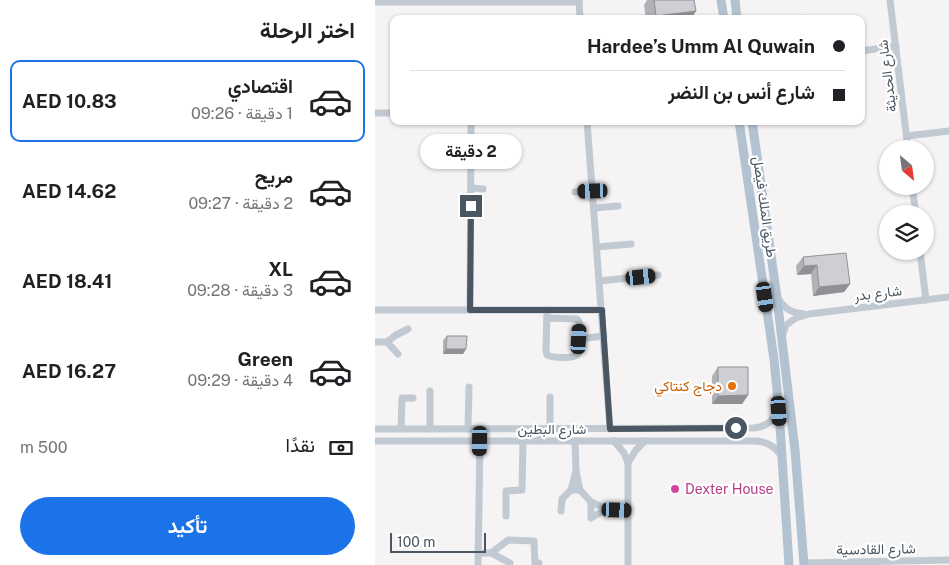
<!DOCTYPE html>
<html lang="ar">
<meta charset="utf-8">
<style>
:root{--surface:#fff;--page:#f2f2f2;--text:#202124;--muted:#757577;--line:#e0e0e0;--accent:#1a73e8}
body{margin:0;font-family:"Public Sans",Vazirmatn,sans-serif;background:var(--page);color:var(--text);direction:rtl;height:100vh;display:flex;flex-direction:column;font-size:19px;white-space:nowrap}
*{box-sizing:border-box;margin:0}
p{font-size:16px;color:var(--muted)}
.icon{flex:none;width:28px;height:28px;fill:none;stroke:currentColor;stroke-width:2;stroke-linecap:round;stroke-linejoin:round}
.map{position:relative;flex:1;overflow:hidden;direction:ltr}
.details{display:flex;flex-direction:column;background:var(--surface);width:375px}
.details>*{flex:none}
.hud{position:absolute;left:15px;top:15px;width:475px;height:110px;border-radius:10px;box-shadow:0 1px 4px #0004;direction:rtl;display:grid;align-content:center;height:110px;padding:0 20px;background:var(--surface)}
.needle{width:32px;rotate:151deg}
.controls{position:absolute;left:504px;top:140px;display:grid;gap:10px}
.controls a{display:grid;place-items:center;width:55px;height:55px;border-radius:50%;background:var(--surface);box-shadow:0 1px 4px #0004;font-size:25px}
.scale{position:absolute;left:15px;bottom:12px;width:96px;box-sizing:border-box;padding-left:5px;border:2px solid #4a5661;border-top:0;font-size:14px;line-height:18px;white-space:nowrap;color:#4a5661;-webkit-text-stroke:4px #fff;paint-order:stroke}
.end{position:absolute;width:22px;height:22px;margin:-11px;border:6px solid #4a5661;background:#fff;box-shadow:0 0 0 2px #fff}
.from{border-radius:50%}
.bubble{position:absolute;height:35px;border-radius:18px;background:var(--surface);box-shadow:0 1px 4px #0004;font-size:16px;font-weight:700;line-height:35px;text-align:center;direction:rtl}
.car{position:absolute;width:15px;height:30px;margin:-15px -8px;border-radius:6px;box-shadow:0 0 4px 1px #0007;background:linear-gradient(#222 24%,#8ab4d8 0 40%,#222 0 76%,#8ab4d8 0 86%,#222 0)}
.hud b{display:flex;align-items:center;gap:18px;height:48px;font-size:19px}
.hud b+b{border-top:1px solid var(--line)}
.hud i{width:12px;height:12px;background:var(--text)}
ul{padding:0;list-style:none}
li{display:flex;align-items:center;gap:15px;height:82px;margin:0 10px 8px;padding:0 10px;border:2px solid transparent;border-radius:10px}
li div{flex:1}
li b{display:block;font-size:19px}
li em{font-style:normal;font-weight:700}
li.current{border-color:var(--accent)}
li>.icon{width:45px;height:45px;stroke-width:1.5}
h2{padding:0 20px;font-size:22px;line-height:60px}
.pay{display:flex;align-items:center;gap:12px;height:55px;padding:0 20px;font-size:19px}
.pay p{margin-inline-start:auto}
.action{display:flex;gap:10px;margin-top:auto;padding:10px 20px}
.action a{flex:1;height:58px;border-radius:30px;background:var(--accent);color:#fff;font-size:20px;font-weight:700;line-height:58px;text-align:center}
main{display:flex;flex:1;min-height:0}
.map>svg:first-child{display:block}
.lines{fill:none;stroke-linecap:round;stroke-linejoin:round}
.minor{stroke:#c1cad2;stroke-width:7}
.major{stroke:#b3c2d1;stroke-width:9}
.wall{fill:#b0b2b7}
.shaded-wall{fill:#909195}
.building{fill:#cdcfd5;stroke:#909195}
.route{stroke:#4a5661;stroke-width:6}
.food-dot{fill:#e8710a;stroke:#fff;stroke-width:2}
.hotel-dot{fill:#d1479c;stroke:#fff;stroke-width:2}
.labels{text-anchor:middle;stroke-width:4.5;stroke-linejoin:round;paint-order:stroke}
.street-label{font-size:14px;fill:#4a5661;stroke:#fff}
.food-label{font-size:14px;fill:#c56008;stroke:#fff;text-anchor:end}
.hotel-label{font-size:14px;fill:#b23c85;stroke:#fff;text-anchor:start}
</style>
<main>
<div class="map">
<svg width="574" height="565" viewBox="0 0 574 565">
<rect width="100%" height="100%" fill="#f5f3f3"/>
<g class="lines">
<!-- minor -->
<g class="minor">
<path d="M204,0L205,19"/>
<path d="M515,0L533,149"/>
<path d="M0,2H204"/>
<path d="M486,51L521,46"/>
<path d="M0,113H19"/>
<path d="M212,121L235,429"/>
<path d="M532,136L574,131"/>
<path d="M537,186L541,214"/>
<path d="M96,188L108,189"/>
<path d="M200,192L218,191"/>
<path d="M219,208L243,206"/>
<path d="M222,247L256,244"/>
<path d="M545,251L551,300"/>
<path d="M224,281L283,275"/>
<path d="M402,298C411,309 414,312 429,314"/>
<path d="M0,310H227"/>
<path d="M95,310L96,121"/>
<path d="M172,318L202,319C203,320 204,321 204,322C206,326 205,351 203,354C200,359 177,358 172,355L171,351L172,310"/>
<path d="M407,337L411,325L421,318L434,314L574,297"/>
<path d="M204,339L229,336"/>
<path d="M0,342H12"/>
<path d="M23,354L12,342L21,335L33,329"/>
<path d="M0,429L379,428C391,427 397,421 404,411"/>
<path d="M26,429L27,398H38"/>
<path d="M55,429V391"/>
<path d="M93,429L94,387"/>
<path d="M0,441H381C393,442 400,447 407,456"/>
<path d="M164,441L166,435L175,429V397"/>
<path d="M200,441L201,471"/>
<path d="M239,441L249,453L253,463V565"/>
<path d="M253,463L261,450L270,441"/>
<path d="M196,490H205L216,502L232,509L216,518V502"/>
<path d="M232,509L253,510"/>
<path d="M186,511L187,499L196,490L201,471L205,490"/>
<path d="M131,516V491L147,490L148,441"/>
<path d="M103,553H116L133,540L159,541L160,563H164"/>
<path d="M116,553L135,563"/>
<path d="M429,563L574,560"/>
<path d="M103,565L105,441"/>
</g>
<!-- major -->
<g class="major">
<path d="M346,0L349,19"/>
<path d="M360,0L362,19"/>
<path d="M364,121L399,359L404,411L414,565"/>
<path d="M377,121L402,298L420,450L429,565"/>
</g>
</g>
<!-- wall -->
<g class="wall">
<path d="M272,0H319L321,11L316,19H271L269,5Z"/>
<path d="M428,257L475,284L469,292L438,296L436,274L422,275L421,266Z"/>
<path d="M72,336L91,349L88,354H68V340Z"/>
<path d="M343,367L373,395L367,404H337V376Z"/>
</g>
<!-- shaded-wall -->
<g class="shaded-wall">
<path d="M321,11L316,19H280L281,16Z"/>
<path d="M442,265L436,274L422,275L429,266Z"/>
<path d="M475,284L469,292L438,296L444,287Z"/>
<path d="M71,349H91L88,354H68Z"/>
<path d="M373,395L367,404H337L343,396Z"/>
</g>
<!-- building -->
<g class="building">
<path d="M279,0H319L321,11L281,16Z"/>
<path d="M428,15V19H422V17Z"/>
<path d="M471,253L475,284L444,287L442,265L429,266L428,257Z"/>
<path d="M72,336H92L91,349H71Z"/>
<path d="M343,367H373V395L343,396Z"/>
</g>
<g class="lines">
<!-- route -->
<path class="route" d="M96,206L95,310H227L235,429L361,428"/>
</g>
<!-- markers -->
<circle class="food-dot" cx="357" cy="386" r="5"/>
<circle class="hotel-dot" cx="300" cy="489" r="5"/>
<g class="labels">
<!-- street labels -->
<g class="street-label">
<text transform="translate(512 76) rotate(-97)" y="5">شارع الحديثة</text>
<text transform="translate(390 207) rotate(82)" y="5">طريق الملك فيصل</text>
<text transform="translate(503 293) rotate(-7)" y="5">شارع بدر</text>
<text x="177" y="434">شارع البطين</text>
<text transform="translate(501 549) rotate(-1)" y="5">شارع القادسية</text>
</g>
<!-- food labels -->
<g class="food-label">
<text x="347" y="391">دجاج كنتاكي</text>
</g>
<!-- hotel labels -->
<g class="hotel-label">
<text x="310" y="494">Dexter House</text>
</g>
</g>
</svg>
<div class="controls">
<a><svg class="needle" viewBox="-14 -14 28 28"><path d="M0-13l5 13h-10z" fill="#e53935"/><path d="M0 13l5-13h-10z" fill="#757577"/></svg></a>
<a><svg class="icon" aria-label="layers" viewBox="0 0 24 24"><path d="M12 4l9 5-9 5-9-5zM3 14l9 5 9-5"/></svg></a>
</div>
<div class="scale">100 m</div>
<i class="end from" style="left:361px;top:428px"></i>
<i class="end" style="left:96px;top:206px"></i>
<div class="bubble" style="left:45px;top:134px;width:102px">2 دقيقة</div>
<i class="car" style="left:218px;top:191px;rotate:268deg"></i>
<i class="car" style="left:266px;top:277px;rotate:84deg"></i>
<i class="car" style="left:390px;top:297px;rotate:172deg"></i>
<i class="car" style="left:204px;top:339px;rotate:3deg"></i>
<i class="car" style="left:404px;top:411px;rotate:176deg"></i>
<i class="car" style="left:105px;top:441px;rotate:181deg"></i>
<i class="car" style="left:242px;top:510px;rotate:92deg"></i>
<div class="hud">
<b><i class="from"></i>Hardee’s Umm Al Quwain</b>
<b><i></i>شارع أنس بن النضر</b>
</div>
</div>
<section class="details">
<h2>اختر الرحلة</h2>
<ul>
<li class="current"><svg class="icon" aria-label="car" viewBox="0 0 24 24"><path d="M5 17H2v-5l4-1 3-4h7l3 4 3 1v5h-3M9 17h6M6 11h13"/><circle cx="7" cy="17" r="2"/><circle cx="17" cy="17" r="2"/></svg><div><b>اقتصادي</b><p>1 دقيقة · 09:26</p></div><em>AED 10.83</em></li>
<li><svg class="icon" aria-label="car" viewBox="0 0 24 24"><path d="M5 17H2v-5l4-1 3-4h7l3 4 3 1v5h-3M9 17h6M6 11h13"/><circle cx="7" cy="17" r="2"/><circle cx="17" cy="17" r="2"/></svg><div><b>مريح</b><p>2 دقيقة · 09:27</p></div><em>AED 14.62</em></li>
<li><svg class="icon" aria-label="car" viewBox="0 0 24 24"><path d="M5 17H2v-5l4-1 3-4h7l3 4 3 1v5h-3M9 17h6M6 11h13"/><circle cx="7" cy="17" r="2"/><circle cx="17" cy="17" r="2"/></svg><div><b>XL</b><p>3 دقيقة · 09:28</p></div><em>AED 18.41</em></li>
<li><svg class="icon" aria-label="car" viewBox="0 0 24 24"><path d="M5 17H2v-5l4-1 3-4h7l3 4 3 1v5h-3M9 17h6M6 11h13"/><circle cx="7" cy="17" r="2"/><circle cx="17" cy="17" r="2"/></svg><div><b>Green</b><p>4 دقيقة · 09:29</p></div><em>AED 16.27</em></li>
</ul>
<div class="pay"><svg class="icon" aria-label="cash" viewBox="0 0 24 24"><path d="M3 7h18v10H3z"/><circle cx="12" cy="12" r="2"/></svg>نقدًا<p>500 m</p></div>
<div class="action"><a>تأكيد</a></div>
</section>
</main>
